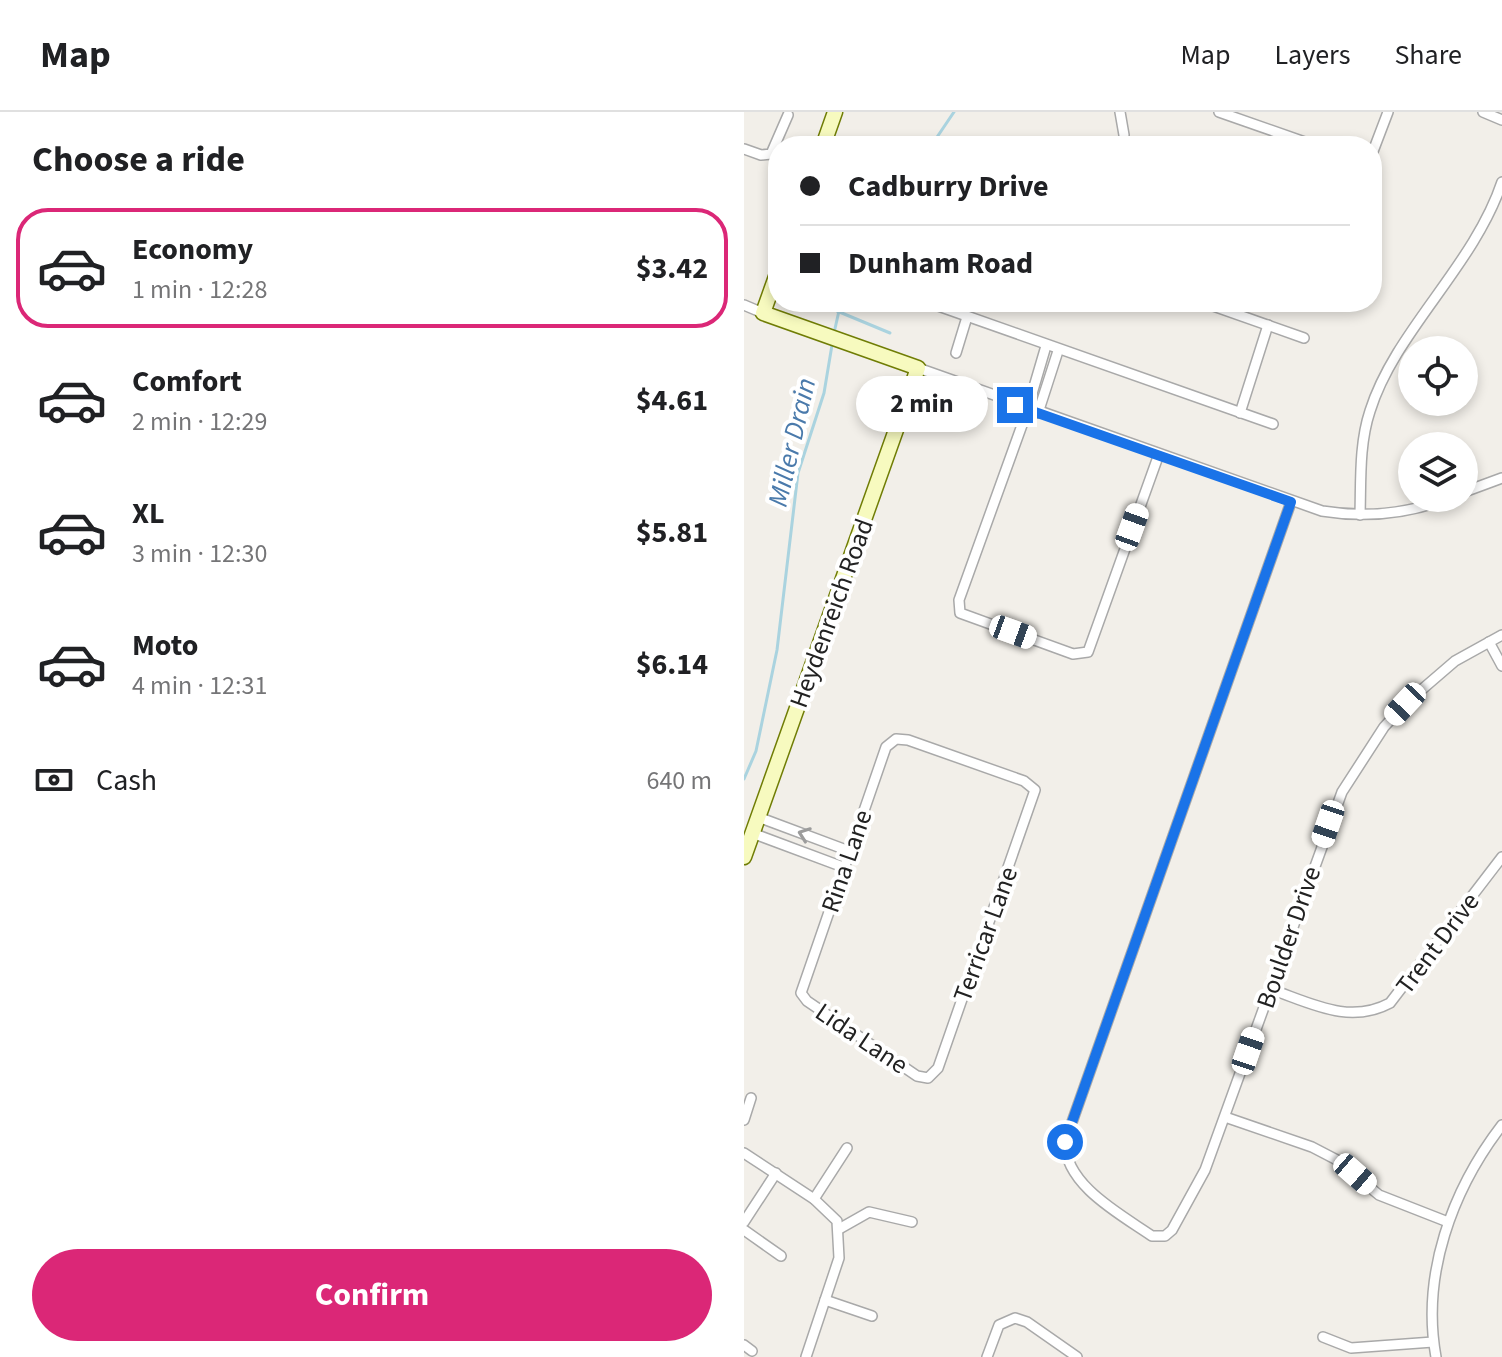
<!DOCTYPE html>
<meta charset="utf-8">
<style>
:root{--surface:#fff;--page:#f2f2f2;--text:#202124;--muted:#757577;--line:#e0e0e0;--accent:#db2777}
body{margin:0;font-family:"Source Sans 3",sans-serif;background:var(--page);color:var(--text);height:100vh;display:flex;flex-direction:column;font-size:30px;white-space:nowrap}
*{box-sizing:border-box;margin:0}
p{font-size:26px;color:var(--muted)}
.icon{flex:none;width:44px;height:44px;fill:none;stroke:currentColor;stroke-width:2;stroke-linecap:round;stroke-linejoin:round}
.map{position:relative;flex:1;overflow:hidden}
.details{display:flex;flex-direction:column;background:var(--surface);width:744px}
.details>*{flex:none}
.top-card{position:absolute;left:24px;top:24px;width:614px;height:176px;border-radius:32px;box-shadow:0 4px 12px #0003;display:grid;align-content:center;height:176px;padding:0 32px;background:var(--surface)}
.fabs{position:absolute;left:654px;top:224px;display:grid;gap:16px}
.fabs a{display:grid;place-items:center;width:80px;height:80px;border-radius:50%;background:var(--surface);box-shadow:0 4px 12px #0003;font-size:40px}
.end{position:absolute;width:36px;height:36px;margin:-18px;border:10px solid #1a73e8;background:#fff;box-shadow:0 0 0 4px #fff}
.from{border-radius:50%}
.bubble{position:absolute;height:56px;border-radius:28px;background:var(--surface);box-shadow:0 4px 12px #0003;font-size:26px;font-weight:700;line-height:56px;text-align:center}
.car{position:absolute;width:24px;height:48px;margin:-24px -12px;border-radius:10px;box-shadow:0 0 6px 2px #0007;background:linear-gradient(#fff 24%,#345 0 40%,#fff 0 76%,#345 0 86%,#fff 0)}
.top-card b{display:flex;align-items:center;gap:28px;height:76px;font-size:30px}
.top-card b+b{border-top:2px solid var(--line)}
.top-card i{width:20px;height:20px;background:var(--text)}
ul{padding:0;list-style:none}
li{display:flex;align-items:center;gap:24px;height:120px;margin:0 16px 12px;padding:0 16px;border:4px solid transparent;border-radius:32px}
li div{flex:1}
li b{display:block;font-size:30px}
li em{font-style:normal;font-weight:700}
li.on{border-color:var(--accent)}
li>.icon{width:72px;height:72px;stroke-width:1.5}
h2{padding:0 32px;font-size:36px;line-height:96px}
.pay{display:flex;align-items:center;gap:20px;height:88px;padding:0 32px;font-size:30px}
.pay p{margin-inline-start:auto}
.action{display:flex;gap:16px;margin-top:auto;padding:16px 32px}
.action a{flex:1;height:92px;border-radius:48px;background:var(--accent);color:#fff;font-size:32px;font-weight:700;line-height:92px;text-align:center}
header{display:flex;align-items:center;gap:48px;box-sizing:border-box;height:112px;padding:0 40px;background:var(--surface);border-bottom:2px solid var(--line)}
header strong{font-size:38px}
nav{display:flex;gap:44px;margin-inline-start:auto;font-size:28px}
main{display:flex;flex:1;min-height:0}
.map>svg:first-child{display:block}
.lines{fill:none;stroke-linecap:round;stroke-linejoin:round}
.stream{stroke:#aad3df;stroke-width:3}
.street-casing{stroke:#a9a9a9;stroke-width:12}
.secondary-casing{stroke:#707d05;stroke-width:17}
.street{stroke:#fff;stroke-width:9}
.secondary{stroke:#f7fabf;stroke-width:14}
.oneway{stroke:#9c9c9c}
.route{stroke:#1a73e8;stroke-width:10}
.labels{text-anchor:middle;stroke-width:8;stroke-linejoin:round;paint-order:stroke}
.street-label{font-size:26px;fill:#222;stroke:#fff}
.water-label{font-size:28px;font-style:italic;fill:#4a7aab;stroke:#fff}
</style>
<header>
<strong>Map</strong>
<nav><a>Map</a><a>Layers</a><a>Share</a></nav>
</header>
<main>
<section class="details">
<h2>Choose a ride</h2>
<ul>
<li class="on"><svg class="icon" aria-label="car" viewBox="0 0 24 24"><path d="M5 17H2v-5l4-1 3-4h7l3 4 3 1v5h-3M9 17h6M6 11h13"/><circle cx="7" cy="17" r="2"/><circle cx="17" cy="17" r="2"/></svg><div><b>Economy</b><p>1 min · 12:28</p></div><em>$3.42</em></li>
<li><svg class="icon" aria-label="car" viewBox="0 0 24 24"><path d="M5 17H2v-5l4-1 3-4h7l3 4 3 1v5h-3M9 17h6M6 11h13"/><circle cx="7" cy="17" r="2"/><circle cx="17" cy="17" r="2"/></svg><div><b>Comfort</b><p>2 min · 12:29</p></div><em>$4.61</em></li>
<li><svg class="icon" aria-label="car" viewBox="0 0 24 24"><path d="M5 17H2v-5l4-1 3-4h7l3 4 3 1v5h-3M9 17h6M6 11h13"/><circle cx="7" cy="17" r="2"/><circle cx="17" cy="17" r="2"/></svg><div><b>XL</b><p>3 min · 12:30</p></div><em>$5.81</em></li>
<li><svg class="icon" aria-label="car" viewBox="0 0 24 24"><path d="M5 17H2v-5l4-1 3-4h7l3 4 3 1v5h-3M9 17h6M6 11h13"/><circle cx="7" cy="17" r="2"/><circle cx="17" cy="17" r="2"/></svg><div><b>Moto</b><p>4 min · 12:31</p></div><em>$6.14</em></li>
</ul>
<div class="pay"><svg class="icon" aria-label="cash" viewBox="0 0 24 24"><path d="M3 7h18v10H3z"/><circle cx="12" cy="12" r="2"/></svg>Cash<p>640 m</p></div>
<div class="action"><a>Confirm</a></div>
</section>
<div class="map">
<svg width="758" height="1245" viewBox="0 0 758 1245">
<rect width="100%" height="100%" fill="#f2efe9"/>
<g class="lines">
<!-- stream -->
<g class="stream">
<path d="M187,34L210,0"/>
<path d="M93,199L146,221"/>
<path d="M90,221L97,190"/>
<path d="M0,667L12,639L33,538L54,361L80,281L88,233"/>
</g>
<!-- street casing -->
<g class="street-casing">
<g id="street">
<path d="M376,0L380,23"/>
<path d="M475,0L572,34"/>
<path d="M739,0L758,8"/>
<path d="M0,37L17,43L27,42L44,3"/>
<path d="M628,42L644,0"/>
<path d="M183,190L529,312"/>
<path d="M458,190L560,226"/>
<path d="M0,193L19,201"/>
<path d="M302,234L282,302L215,488L216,501L329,542L344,540L415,342"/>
<path d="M212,241L223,205"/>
<path d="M174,256L578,399C621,406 664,402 705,386"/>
<path d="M294,301L314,239"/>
<path d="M496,301L524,213"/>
<path d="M720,380L758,366"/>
<path d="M547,390L321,1030C321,1073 376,1102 408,1124H421L428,1118L461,1058L598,680L640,615L661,592L711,549L758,523"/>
<path d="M616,403C617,369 615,332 626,299C651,219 730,154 758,70"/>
<path d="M745,530L758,554"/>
<path d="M152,627L164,628L280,669L291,678L194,956L184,966L173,964L63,889L57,881L142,635Z"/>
<path d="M14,705L105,739"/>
<path d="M8,721L99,755"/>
<path d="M526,877C567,891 605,913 646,891L758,745"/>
<path d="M481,1005L568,1035L593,1048L635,1083L704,1110"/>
<path d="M0,1008L7,986"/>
<path d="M0,1041L70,1087L93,1109L95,1146L62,1245"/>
<path d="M70,1087L103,1036"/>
<path d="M0,1110L32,1061"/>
<path d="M95,1117L125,1100L168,1110"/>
<path d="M0,1118L37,1144"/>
<path d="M81,1188L128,1204"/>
<path d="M579,1225L607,1236L689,1230"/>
<path d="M0,1233L8,1239"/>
<path d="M243,1245L255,1213L271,1206L283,1210L333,1245"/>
<path d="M692,1245C677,1163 708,1078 758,1013"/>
</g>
</g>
<!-- secondary casing -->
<g class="secondary-casing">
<g id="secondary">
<path d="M79,34L91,0"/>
<path d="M0,745L174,256L19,201L34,159"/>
</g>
</g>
<!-- street -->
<use href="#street" class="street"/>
<!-- secondary -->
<use href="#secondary" class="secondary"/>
</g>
<!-- one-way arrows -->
<defs><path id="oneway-chevron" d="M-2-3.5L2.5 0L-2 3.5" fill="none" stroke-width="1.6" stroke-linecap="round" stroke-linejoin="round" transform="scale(2)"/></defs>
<use class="oneway" href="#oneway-chevron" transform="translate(60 722) rotate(-160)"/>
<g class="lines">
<!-- route -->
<path class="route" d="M271,293L547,390L321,1030"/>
</g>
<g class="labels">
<!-- street labels -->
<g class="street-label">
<text transform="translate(87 501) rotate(-70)" y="9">Heydenreich Road</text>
<text transform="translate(102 749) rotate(-71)" y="9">Rina Lane</text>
<text transform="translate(241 822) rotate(-70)" y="9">Terricar Lane</text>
<text transform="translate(544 825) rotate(-71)" y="9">Boulder Drive</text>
<text transform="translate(693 831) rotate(-53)" y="9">Trent Drive</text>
<text transform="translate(118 926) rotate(34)" y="9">Lida Lane</text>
</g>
<!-- water labels -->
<g class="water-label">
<text transform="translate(47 330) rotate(-77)" y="10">Miller Drain</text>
</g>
</g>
</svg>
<div class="fabs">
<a><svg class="icon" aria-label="locate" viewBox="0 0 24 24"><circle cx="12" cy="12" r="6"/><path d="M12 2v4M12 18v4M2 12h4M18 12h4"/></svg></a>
<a><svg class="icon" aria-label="layers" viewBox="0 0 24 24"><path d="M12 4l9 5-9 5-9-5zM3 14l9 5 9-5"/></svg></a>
</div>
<i class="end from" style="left:321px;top:1030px"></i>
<i class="end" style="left:271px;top:293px"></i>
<div class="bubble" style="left:112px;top:264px;width:132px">2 min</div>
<i class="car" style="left:388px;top:415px;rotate:20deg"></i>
<i class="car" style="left:269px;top:520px;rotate:110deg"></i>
<i class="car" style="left:661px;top:592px;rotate:223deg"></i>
<i class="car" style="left:584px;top:712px;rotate:199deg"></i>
<i class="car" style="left:504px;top:939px;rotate:19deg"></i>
<i class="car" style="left:611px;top:1062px;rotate:131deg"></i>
<div class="top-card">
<b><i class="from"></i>Cadburry Drive</b>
<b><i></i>Dunham Road</b>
</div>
</div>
</main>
